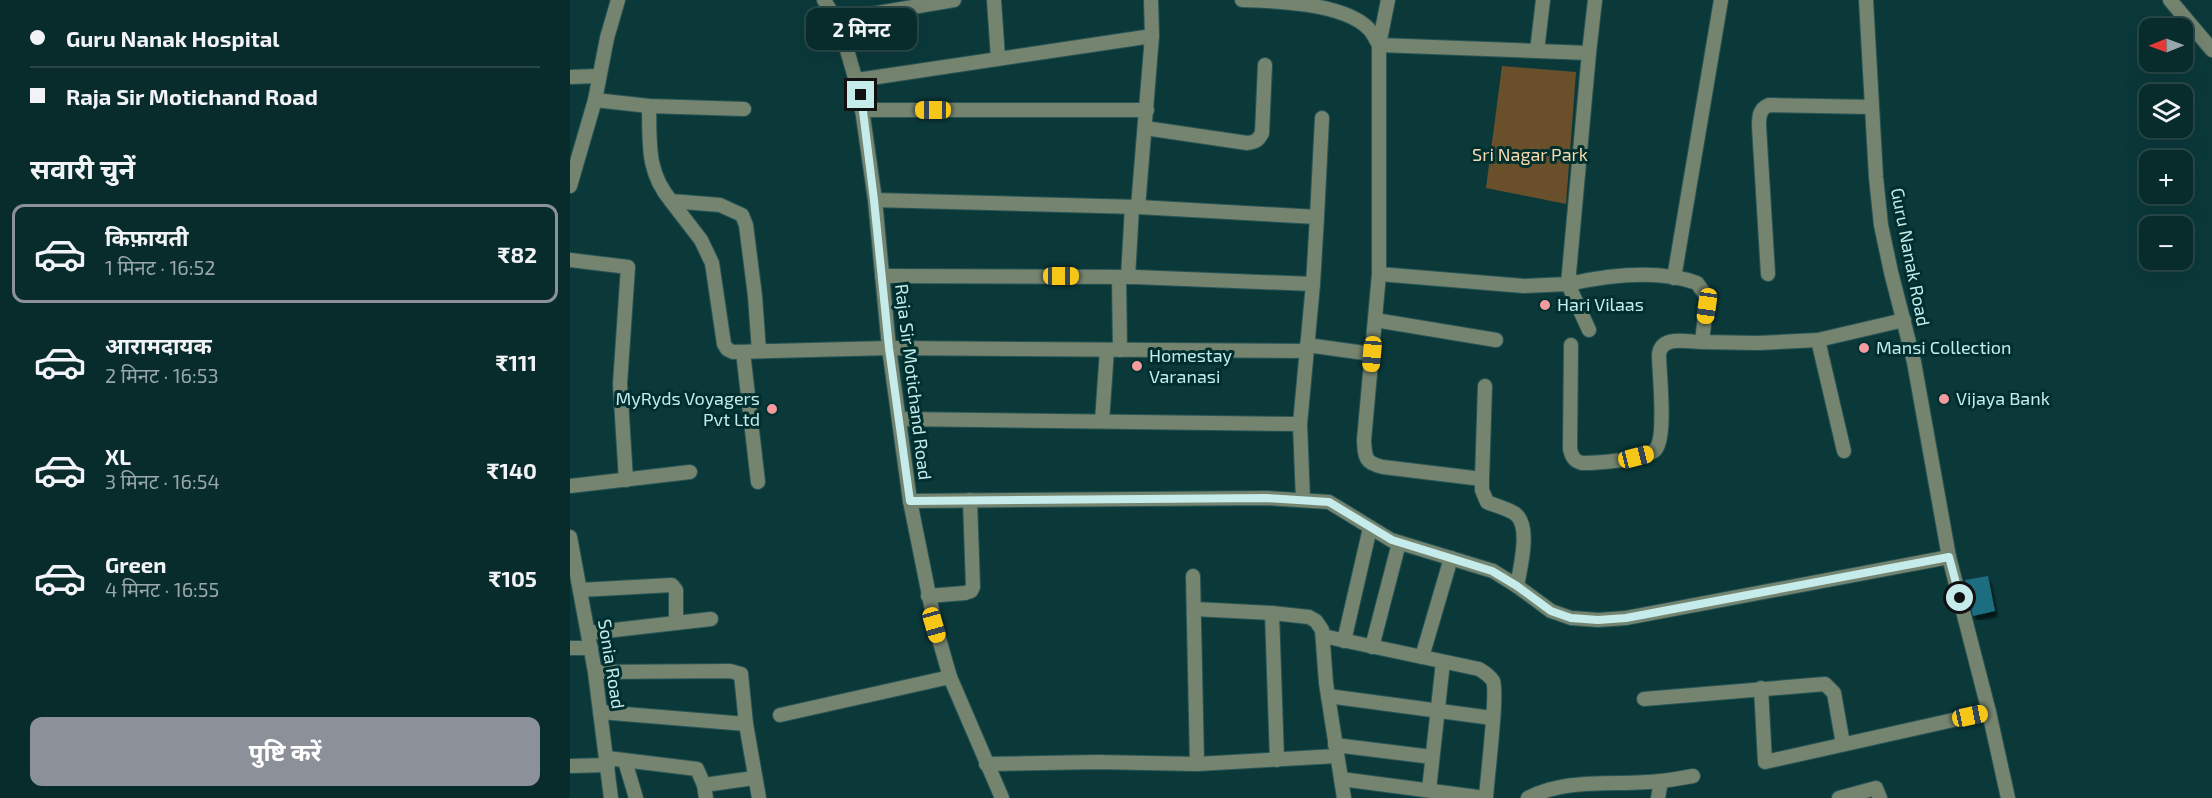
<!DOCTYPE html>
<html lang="hi">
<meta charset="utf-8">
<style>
:root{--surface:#082b2c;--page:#113334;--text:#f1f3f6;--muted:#98a7a9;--line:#294748;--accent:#8c9099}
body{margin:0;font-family:"Exo 2","Noto Sans Devanagari",sans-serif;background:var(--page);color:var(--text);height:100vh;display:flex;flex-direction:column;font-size:22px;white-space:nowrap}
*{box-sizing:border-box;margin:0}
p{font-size:20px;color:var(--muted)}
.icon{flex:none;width:33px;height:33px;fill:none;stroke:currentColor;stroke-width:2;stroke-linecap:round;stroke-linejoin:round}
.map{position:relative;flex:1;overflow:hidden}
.details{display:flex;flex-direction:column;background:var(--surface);width:570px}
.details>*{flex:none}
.guide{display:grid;align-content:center;height:132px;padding:0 30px;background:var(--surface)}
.needle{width:39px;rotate:269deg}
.controls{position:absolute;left:1569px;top:18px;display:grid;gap:12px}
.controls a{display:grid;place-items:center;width:54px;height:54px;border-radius:12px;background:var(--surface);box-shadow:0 6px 24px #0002,0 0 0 2px var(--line);font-size:30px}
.end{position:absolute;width:27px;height:27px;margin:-14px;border:8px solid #c5ebeb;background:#111;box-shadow:0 0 0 3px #111}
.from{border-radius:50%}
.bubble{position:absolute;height:42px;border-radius:12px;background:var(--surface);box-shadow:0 6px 24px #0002,0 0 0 2px var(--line);font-size:20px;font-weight:700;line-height:42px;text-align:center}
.car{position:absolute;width:18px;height:36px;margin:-18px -9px;border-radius:8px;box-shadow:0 0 4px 2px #0007;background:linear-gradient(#f5c518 24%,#345 0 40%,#f5c518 0 76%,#345 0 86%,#f5c518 0)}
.guide b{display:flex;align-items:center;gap:21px;height:57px;font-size:22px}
.guide b+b{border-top:2px solid var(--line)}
.guide i{width:15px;height:15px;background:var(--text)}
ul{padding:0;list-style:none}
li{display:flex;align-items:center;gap:18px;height:99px;margin:0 12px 9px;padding:0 18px;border:3px solid transparent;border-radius:12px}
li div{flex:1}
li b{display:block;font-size:22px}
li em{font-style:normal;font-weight:700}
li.active{border-color:var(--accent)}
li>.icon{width:54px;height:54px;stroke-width:1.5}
h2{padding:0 30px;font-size:27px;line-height:72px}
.primary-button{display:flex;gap:12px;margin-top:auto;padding:12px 30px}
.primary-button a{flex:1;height:69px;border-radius:12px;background:var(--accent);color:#fff;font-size:24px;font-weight:700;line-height:69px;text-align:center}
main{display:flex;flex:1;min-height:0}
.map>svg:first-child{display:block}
.green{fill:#69502b}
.building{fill:#1a6d7f;filter:url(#shadow)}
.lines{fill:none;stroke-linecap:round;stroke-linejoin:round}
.minor-casing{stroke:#295556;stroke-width:16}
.minor{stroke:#75846f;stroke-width:14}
.route{stroke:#c5ebeb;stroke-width:8}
.poi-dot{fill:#f49b9f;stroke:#002f30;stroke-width:2}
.labels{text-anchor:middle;stroke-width:6;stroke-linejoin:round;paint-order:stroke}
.park-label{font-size:18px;fill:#f9d9ab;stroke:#002f30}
.street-label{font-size:18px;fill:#c5ebeb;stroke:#002f30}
.poi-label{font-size:18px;fill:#c5ebeb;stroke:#002f30;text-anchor:start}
</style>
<main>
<section class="details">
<div class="guide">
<b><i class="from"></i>Guru Nanak Hospital</b>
<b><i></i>Raja Sir Motichand Road</b>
</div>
<h2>सवारी चुनें</h2>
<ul>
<li class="active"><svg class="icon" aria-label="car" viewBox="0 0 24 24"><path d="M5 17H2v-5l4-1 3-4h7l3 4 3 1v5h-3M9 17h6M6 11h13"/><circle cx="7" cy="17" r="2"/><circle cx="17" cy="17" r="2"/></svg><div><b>किफ़ायती</b><p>1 मिनट · 16:52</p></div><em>₹82</em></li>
<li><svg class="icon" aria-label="car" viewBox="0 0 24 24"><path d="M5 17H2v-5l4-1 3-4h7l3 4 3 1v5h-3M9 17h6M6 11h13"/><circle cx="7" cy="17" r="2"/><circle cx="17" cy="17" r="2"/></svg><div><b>आरामदायक</b><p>2 मिनट · 16:53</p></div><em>₹111</em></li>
<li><svg class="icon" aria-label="car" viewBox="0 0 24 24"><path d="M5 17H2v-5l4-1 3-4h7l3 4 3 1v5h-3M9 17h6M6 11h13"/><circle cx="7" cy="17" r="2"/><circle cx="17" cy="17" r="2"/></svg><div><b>XL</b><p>3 मिनट · 16:54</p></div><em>₹140</em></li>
<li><svg class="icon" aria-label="car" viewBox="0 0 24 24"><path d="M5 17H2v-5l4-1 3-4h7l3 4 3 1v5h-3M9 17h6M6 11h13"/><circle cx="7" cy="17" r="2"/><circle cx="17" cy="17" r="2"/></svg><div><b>Green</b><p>4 मिनट · 16:55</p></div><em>₹105</em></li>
</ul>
<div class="primary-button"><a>पुष्टि करें</a></div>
</section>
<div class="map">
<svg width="1642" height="798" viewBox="0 0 1642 798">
<defs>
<filter id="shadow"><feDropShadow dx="3" dy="5.5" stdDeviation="1.5" flood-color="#0009"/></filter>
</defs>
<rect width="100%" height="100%" fill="#0b393a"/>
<!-- green -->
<path class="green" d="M932,66L1006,72L996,204L916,188Z"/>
<!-- building -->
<path class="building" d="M1418,576L1425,611L1403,616L1395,580Z"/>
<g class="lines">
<!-- minor casing -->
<g class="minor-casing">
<g id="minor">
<path d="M254,0L266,20L275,43L290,95L305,200L319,348L340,501L365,625L380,677L432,798"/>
<path d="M424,0L428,58"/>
<path d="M672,0C706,1 774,3 799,29C803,33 806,40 809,45V274L794,440C795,458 795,463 813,467L912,479L915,386"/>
<path d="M1296,0L1306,177L1311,225L1321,272L1344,362L1379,557L1419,712L1438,798"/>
<path d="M1600,0L1642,50"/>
<path d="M266,20L384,0"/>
<path d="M967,51L973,0"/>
<path d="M1019,53L1025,0"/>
<path d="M0,77L29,76"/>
<path d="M287,80L582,36"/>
<path d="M25,100L79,106L174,109"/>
<path d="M79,106C80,143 76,171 101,201L150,205L172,215L176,225L185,296L189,351"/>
<path d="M292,110H577"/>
<path d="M575,128L677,143C685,142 688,141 692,133L695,65"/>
<path d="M0,186L25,100L37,38L48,0"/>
<path d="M305,200L568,207L747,217L743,284L730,424L733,500"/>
<path d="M101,201L131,240L142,263L154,344L157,349L163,352L319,348L736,351"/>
<path d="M568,207L582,36L581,0"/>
<path d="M747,217L752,118"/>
<path d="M0,260L58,267L50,384L56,480"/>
<path d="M809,274L954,286L998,284L1019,53L809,45L818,0"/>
<path d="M1198,274L1189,126C1189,117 1189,109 1199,105L1302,107"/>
<path d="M312,276L565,277L743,284"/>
<path d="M549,277L550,350"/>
<path d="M558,277L562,207"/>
<path d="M1104,278L1151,0"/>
<path d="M805,320L926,340"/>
<path d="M1019,330L998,284C1039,275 1088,269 1127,283L1137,297L1132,342L1188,343L1248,340L1334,320"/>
<path d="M1248,340L1274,451"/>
<path d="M737,345L802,354"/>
<path d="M1001,345L1000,449C1002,457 1004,461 1012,463C1027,463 1074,460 1085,450C1097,439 1089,373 1089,354C1092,335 1116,342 1132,342"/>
<path d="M173,352L188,482"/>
<path d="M329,419L730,424"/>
<path d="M532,421L537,350"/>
<path d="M912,479V490L917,502C926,506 936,508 944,513C962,524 950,568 947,586"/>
<path d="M0,486L120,472"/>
<path d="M340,501L697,498L759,502L821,540L923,571L947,586L981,611L1001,618L1028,620L1056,618L1379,557"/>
<path d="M0,537L25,672L41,798"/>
<path d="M623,576L627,764"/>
<path d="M10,590L102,585L106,590V623"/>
<path d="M358,596L395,593L401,591L403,587L400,500"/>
<path d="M624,609L702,613L739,617L746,621L752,630L756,683L774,798"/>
<path d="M702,613L707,760"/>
<path d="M18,633L141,619"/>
<path d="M753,636L909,669C914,672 920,676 923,681C928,693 917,779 916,798"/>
<path d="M774,641L800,528"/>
<path d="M802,647L829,543"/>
<path d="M0,648H21"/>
<path d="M852,657L881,558"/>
<path d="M25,672L160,671L171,674L176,724L189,798"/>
<path d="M1191,688L1195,762L1419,712"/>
<path d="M758,696L922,718"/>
<path d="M1074,699L1255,684L1264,693L1273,744"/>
<path d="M30,712L176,724"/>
<path d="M210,715L380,677"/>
<path d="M765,745L862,757"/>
<path d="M37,758L127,769L134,785L136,798"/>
<path d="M55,761L66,798"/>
<path d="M416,764L527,762L627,764L767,756"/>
<path d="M0,766L38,765"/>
<path d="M771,779L915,798"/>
<path d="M134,785L184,778"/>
<path d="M859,790L873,662"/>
<path d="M958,798C997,777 1048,786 1091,781C1101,780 1112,778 1123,776"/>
<path d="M1088,798L1091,781"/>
<path d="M1269,798L1306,788L1310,798"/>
</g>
</g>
<!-- minor -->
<use href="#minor" class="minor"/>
</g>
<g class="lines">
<!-- route -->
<path class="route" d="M291,95L304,200L319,348L340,501L696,498L759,502L822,540L922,571L947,586L981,611L1001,618L1028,620L1056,618L1379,557L1390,598"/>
</g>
<!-- markers -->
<g class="poi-dot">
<circle cx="975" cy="305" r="6"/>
<circle cx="1294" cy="348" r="6"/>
<circle cx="567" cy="366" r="6"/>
<circle cx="1374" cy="399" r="6"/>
<circle cx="202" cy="409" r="6"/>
</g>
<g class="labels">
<!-- park labels -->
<g class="park-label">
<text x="960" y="161">Sri Nagar Park</text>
</g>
<!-- street labels -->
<g class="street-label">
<text transform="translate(1340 257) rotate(79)" y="6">Guru Nanak Road</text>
<text transform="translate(343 382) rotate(83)" y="6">Raja Sir Motichand Road</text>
<text transform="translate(41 664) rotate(81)" y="6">Sonia Road</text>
</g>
<!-- poi labels -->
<g class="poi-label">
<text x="987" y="311">Hari Vilaas</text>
<text x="1306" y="354">Mansi Collection</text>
<text x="579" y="362">Homestay<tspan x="579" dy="21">Varanasi</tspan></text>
<text x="190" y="405" text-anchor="end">MyRyds Voyagers<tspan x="190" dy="21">Pvt Ltd</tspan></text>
<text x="1386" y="405">Vijaya Bank</text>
</g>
</g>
</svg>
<div class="controls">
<a><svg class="needle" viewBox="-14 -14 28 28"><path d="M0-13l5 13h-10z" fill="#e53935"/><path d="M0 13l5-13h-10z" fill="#98a7a9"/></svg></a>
<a><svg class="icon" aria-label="layers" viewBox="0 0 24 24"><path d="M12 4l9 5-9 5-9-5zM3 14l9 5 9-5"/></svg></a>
<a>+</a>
<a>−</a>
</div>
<i class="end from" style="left:1390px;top:598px"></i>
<i class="end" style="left:291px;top:95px"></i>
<div class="bubble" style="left:236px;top:8px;width:111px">2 मिनट</div>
<i class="car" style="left:363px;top:110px;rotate:270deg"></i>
<i class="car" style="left:491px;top:276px;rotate:90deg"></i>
<i class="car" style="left:1137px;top:306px;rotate:188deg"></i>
<i class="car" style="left:802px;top:354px;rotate:185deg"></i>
<i class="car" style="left:1066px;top:457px;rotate:76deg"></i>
<i class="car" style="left:364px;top:625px;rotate:164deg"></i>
<i class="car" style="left:1400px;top:716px;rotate:78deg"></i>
</div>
</main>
